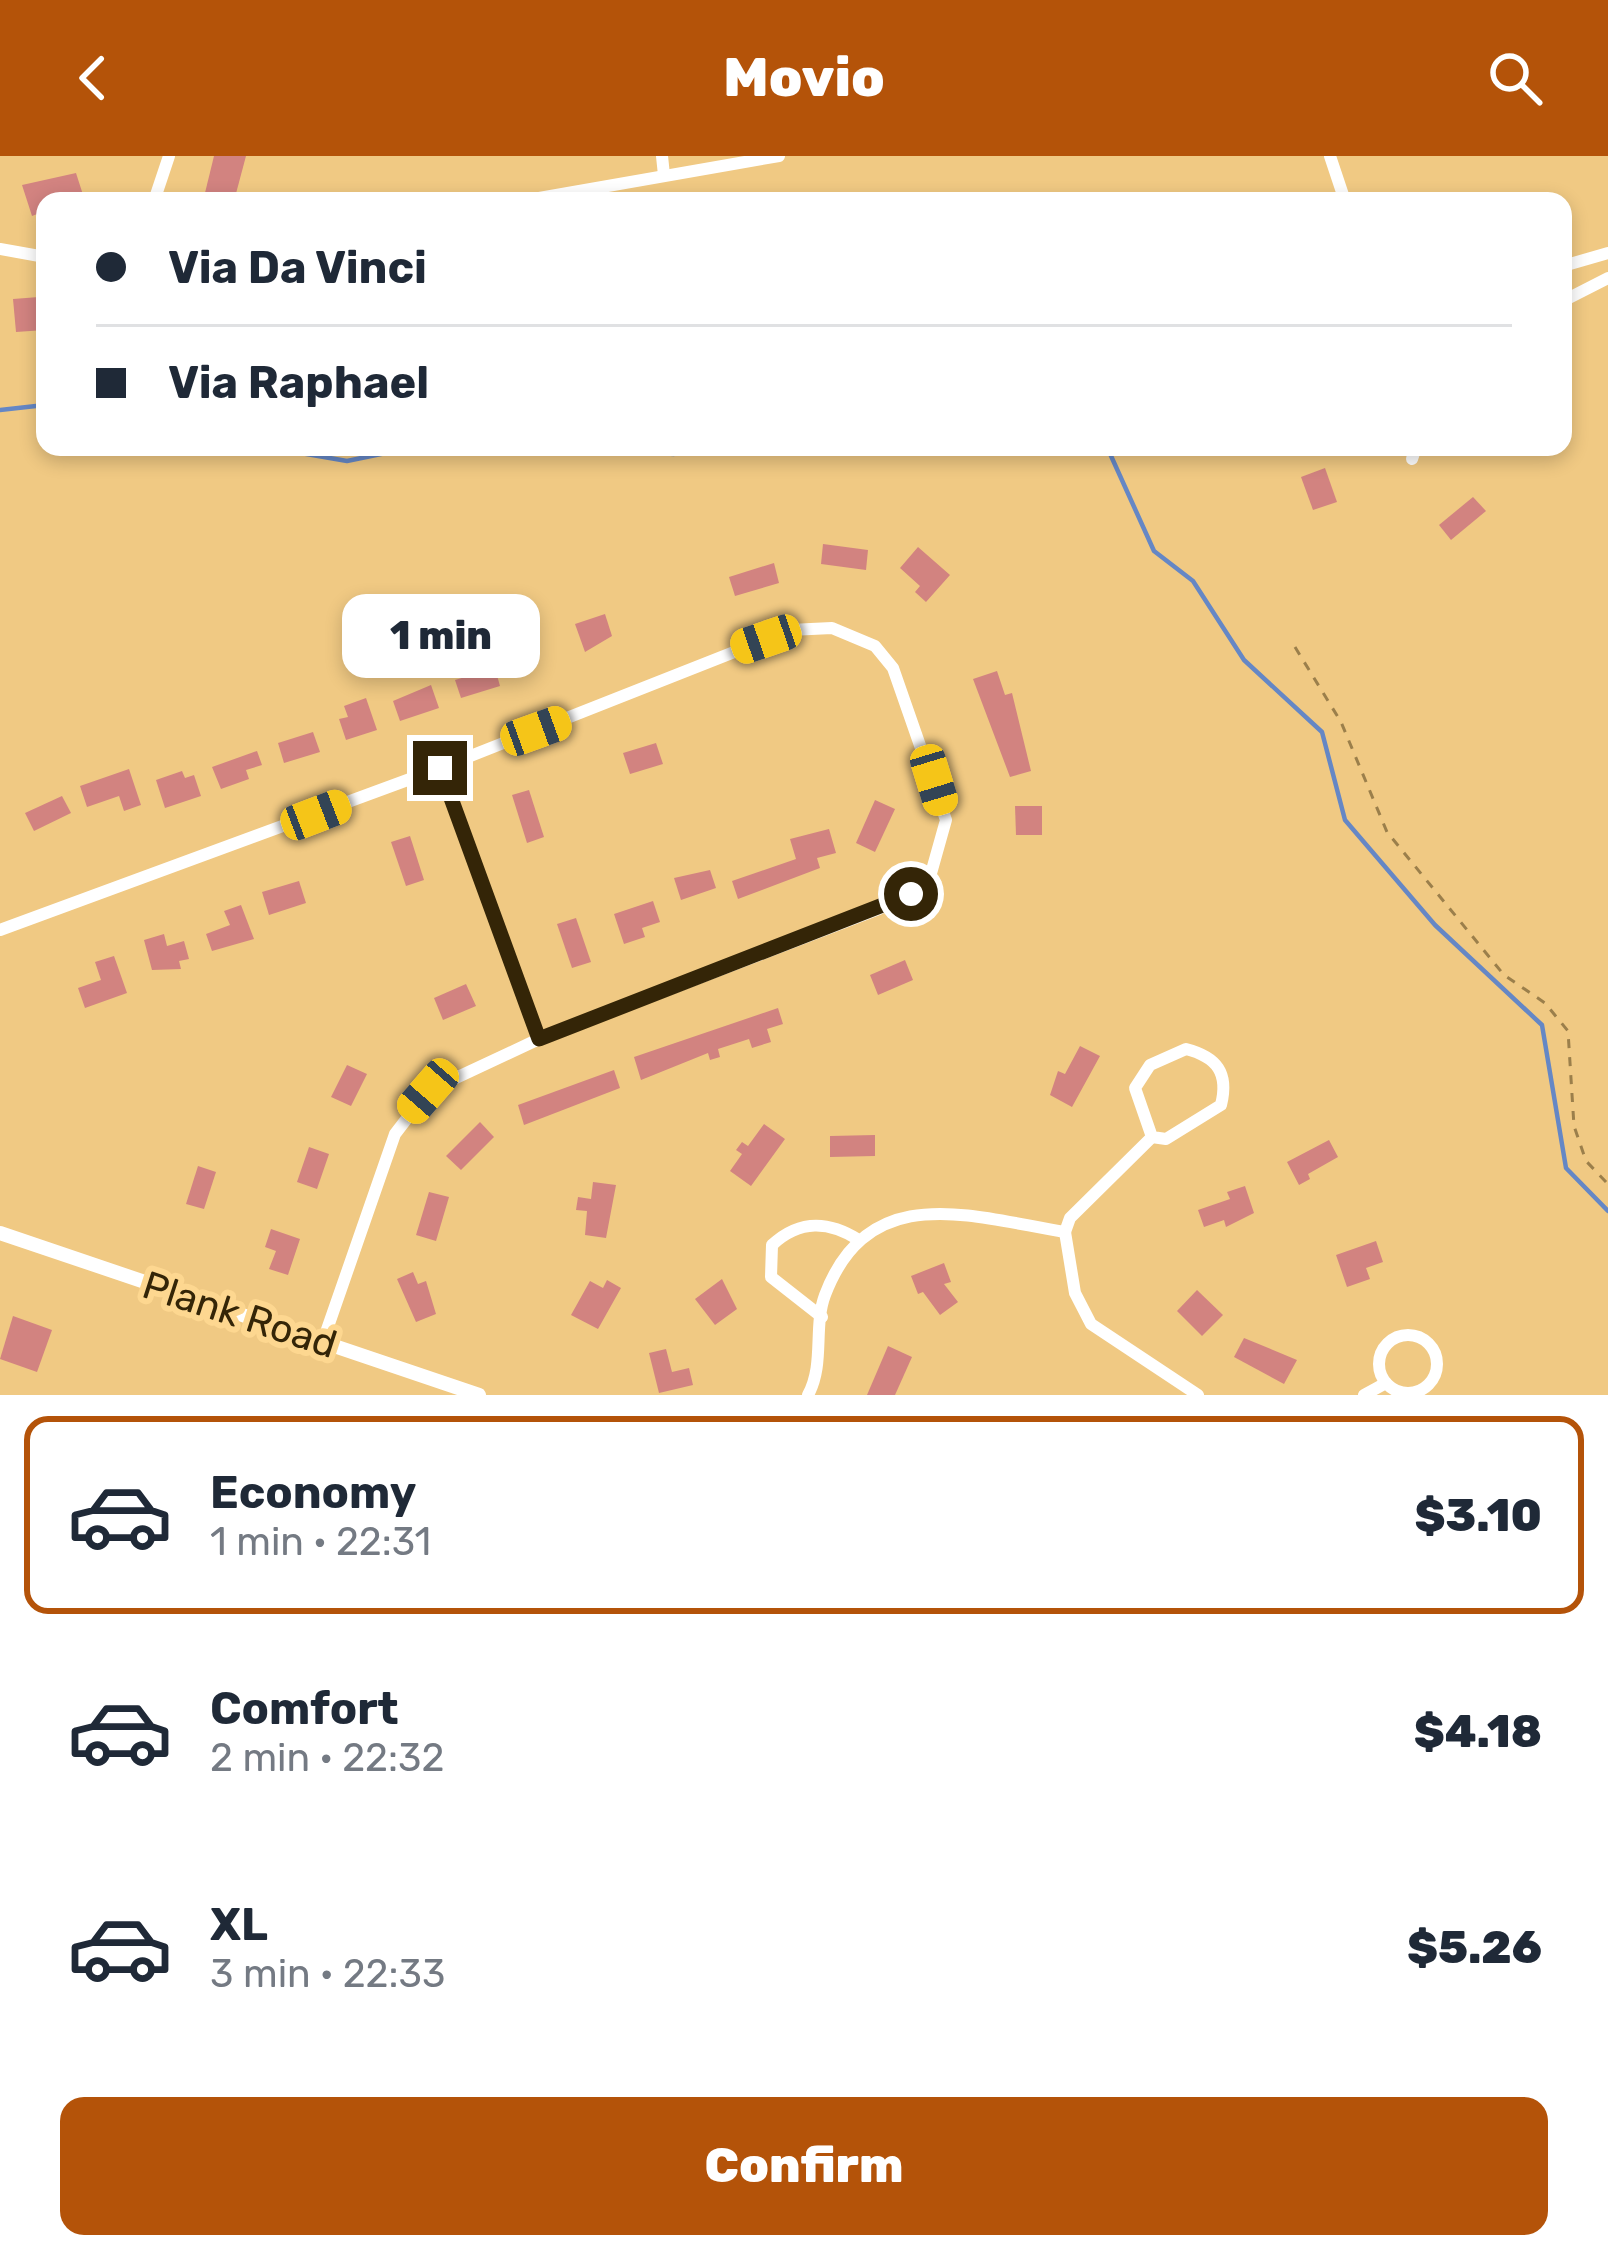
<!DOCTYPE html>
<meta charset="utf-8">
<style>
:root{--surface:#fff;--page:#f6f6f7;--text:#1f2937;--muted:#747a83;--line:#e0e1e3;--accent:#b45309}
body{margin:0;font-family:Rubik,sans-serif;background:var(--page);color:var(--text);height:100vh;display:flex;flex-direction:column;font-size:45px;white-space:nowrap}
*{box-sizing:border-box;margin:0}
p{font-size:39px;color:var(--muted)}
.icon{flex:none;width:66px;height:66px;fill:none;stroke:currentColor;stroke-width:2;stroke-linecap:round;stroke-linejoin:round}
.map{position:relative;height:1239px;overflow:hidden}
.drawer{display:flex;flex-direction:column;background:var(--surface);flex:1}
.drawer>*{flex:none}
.guide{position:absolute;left:36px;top:36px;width:1536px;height:264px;border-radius:24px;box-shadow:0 6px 18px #0003;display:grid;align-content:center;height:264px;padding:0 60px;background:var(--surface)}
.end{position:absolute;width:54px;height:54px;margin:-27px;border:15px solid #342507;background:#fff;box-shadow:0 0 0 6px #fff}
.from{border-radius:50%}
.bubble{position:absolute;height:84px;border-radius:24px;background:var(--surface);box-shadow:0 6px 18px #0003;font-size:39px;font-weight:800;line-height:84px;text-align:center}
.car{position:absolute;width:36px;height:72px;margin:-36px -18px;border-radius:15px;box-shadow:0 0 9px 3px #0007;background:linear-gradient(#f5c518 24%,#345 0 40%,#f5c518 0 76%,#345 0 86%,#f5c518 0)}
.guide b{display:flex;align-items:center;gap:42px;height:114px;font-size:45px}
.guide b+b{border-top:3px solid var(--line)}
.guide i{width:30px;height:30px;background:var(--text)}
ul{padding:21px 0 0;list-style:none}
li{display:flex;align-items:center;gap:36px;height:198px;margin:0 24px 18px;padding:0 36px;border:6px solid transparent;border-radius:24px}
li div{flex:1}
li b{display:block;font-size:45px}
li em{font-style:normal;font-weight:800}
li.on{border-color:var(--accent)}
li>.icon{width:108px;height:108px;stroke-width:1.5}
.action{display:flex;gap:24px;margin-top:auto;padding:24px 60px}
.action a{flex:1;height:138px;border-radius:24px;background:var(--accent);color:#fff;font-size:48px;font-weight:800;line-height:138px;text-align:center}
header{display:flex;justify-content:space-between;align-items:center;height:156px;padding:0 60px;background:var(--accent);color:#fff;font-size:54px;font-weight:800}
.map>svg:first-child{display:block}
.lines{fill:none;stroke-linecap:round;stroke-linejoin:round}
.stream{stroke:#6587c5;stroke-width:4.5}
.building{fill:#d28380}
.path{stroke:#9b7f4b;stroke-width:3;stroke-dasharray:9 9;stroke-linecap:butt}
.minor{stroke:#fff;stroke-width:12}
.tertiary{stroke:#fff;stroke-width:14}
.route{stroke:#342507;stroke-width:15}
.labels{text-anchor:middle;stroke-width:12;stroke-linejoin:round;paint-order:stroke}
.street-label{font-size:39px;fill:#342507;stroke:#fdd790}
</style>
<header><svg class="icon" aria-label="back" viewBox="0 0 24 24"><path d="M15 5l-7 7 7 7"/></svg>Movio<svg class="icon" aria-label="search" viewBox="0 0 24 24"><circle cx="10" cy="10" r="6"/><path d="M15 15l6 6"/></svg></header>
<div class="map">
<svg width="1608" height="1239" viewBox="0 0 1608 1239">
<rect width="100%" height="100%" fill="#f0c983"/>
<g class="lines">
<!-- stream -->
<g class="stream">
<path d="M0,254L45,249"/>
<path d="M266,291L347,305L415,291"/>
<path d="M570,291L674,298L693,291"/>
<path d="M1107,291L1154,395L1193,425L1244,504L1322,576L1345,664L1435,769L1542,869L1566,1012L1608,1055"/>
</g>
</g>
<!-- building -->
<g class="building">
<path d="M214,0H246L234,45H203Z"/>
<path d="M76,17L85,45H45V55L32,60L22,29Z"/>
<path d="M39,141L45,148V174L16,176L13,143Z"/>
<path d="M1325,312L1337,346L1313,354L1301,321Z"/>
<path d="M1473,341L1486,355L1451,384L1439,369Z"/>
<path d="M823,388L868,394L866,414L821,408Z"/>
<path d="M918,391L950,419L926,446L915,436L920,430L900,412Z"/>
<path d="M774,407L779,427L735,440L729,421Z"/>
<path d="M605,458L612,480L585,496L575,468Z"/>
<path d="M495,512L500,530L461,542L455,524Z"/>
<path d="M997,515L1005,539L1012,537L1031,615L1010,621L973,523Z"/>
<path d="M431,529L439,552L400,565L393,545Z"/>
<path d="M366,542L377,574L346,584L339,563L348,561L344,550Z"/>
<path d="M313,576L320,596L284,607L278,587Z"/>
<path d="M656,587L663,608L630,618L623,597Z"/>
<path d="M257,595L262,609L246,614L249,623L221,633L212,611Z"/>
<path d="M129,613L141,649L124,655L119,640L87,651L80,630Z"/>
<path d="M182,615L185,622L194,619L201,640L165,652L156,624Z"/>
<path d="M529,634L544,681L527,687L512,639Z"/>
<path d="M62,640L71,657L34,675L25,657Z"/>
<path d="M875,644L895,653L875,696L856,687Z"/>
<path d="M1015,650H1042V679H1016Z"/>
<path d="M829,673L836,697L817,702L820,712L738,743L732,725L796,703L790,683Z"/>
<path d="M410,680L424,724L406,730L391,686Z"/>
<path d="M710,714L716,732L681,744L674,722Z"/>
<path d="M299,725L306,747L269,759L262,736Z"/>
<path d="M653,745L660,766L642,772L645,781L624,788L614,758Z"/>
<path d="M241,749L254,783L212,795L206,778L230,769L224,755Z"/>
<path d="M576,762L591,806L572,812L557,768Z"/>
<path d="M164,778L167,790L184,785L189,803L179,805L181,813L152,814L144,784Z"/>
<path d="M114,800L127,837L85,852L78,832L101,824L95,806Z"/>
<path d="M905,804L913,824L878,839L870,819Z"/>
<path d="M466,828L476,850L443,864L434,842Z"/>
<path d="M778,852L783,868L767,873L771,886L752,892L749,883L718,893L720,901L710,904L708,897L641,924L634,901Z"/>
<path d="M1080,890L1100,900L1072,951L1050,939L1058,915L1065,918Z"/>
<path d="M347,909L367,918L351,950L331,941Z"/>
<path d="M614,914L620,932L524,969L518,949Z"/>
<path d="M480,966L494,981L461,1014L446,1000Z"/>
<path d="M764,968L785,983L751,1030L730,1015L742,998L736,994L742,986L748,990Z"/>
<path d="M875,979V1000L830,1001V980Z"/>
<path d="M1329,984L1338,1001L1308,1018L1310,1023L1299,1029L1287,1006Z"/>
<path d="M309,991L329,998L317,1033L297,1026Z"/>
<path d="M198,1010L216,1016L204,1053L186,1048Z"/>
<path d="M593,1026L616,1029L606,1082L585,1079L587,1055L576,1054L578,1041L591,1043Z"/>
<path d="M1245,1030L1254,1057L1226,1071L1224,1064L1204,1071L1198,1054L1230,1043L1227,1036Z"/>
<path d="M429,1036L449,1041L436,1085L416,1079Z"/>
<path d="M271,1073L300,1083L288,1119L269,1113L276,1095L265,1091Z"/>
<path d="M1376,1085L1383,1106L1366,1112L1370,1123L1347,1131L1336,1099Z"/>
<path d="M944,1107L951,1126L944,1128L958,1146L940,1159L923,1136L918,1138L911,1120Z"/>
<path d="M413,1116L418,1128L426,1125L436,1158L416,1166L397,1123Z"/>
<path d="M722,1123L737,1153L715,1169L695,1143Z"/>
<path d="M607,1124L621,1132L598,1173L571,1159L590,1125L603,1132Z"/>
<path d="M1197,1134L1223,1159L1202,1180L1177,1155Z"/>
<path d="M13,1160L52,1174L37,1216L0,1203Z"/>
<path d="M1244,1182L1297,1204L1284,1228L1234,1201Z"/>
<path d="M888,1190L912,1201L895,1239H867Z"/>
<path d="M666,1193L672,1216L689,1212L693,1229L659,1237L649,1197Z"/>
</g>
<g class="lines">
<!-- path -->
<path class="path" d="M1295,491L1341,566L1387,676L1504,819L1545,847L1568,875L1574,970L1586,1005L1608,1028"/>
<!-- minor -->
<g class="minor">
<path d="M662,0L664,19"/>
<path d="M1330,0L1345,45"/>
<path d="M154,45L169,0"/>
<path d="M522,45L779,0"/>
<path d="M0,93L45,101"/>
<path d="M1563,110L1608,97"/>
<path d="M1563,145L1608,122"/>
<path d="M1412,303L1416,291"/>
<path d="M440,612L539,883"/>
<path d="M0,774L440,612L790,474L832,472L875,490L893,512L946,664L930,721L879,753L539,883L428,935L395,978L323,1185"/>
<path d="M1186,893C1217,901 1229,917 1221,949L1166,983L1152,981L1135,932L1150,909Z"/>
<path d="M1065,1076L1075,1137L1091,1168L1198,1239"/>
<path d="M1065,1076L1070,1062L1152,981"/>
<path d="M822,1161L771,1121L772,1089C800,1063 829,1065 859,1084"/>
<circle cx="1408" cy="1208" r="29"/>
<path d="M808,1239C825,1208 813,1171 825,1139C869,1023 972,1061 1065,1076"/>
<path d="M1364,1239L1386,1227"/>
</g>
<!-- tertiary -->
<path class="tertiary" d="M0,1077L479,1239"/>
</g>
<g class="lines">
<!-- route -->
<path class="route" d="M440,612L539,883L911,738"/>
</g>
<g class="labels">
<!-- street labels -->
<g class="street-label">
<text transform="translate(240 1158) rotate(18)" y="14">Plank Road</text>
</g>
</g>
</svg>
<i class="end from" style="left:911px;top:738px"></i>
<i class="end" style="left:440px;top:612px"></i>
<div class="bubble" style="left:342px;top:438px;width:198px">1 min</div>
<i class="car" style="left:766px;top:483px;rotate:251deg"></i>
<i class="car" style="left:536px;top:575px;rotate:70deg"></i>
<i class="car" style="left:934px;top:624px;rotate:163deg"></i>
<i class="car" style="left:316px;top:659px;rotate:69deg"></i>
<i class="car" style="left:428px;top:935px;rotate:221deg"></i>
<div class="guide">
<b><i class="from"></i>Via Da Vinci</b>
<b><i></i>Via Raphael</b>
</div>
</div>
<section class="drawer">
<ul>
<li class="on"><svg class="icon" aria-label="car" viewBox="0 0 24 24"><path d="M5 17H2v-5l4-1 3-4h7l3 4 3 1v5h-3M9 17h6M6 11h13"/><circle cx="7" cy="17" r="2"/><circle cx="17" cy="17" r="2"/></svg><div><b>Economy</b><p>1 min · 22:31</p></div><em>$3.10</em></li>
<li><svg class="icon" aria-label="car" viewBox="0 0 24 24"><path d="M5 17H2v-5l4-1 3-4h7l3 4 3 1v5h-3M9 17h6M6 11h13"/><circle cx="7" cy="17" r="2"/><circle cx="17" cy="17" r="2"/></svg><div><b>Comfort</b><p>2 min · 22:32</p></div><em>$4.18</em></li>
<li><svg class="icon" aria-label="car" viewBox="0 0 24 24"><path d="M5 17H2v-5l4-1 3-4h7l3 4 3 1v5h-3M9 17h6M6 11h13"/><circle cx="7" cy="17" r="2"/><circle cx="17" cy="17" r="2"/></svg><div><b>XL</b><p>3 min · 22:33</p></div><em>$5.26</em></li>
</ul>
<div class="action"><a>Confirm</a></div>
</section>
